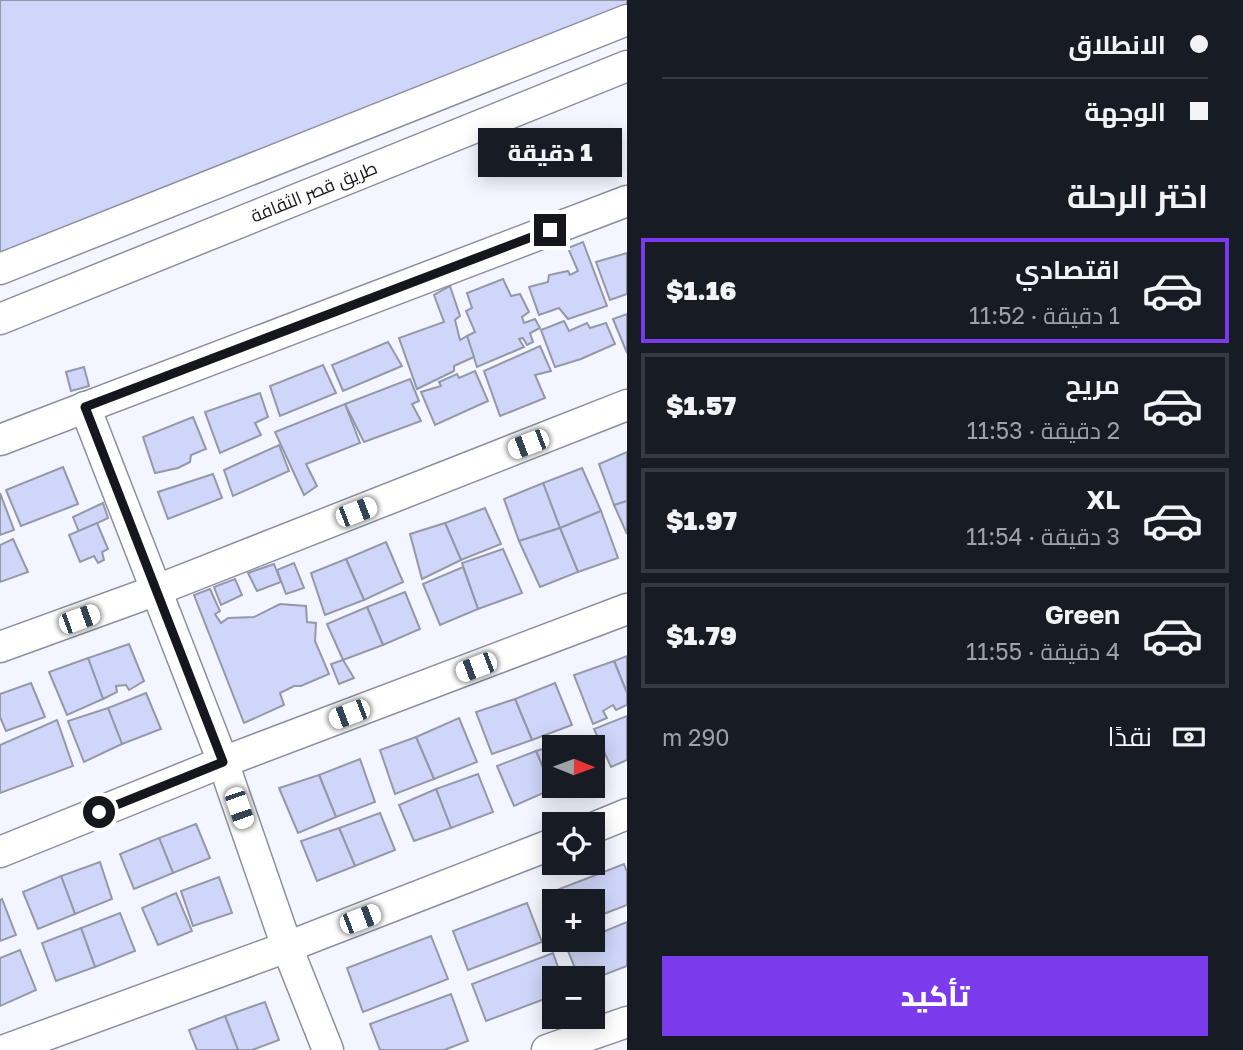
<!DOCTYPE html>
<html lang="ar">
<meta charset="utf-8">
<style>
:root{--surface:#171b24;--page:#20242c;--text:#f1f3f6;--muted:#9ea1a6;--line:#363941;--accent:#7c3aed}
body{margin:0;font-family:"Golos Text",Cairo,sans-serif;background:var(--page);color:var(--text);direction:rtl;height:100vh;display:flex;flex-direction:column;font-size:26px;white-space:nowrap}
*{box-sizing:border-box;margin:0}
p{font-size:23px;color:var(--muted)}
.icon{flex:none;width:38px;height:38px;fill:none;stroke:currentColor;stroke-width:2;stroke-linecap:round;stroke-linejoin:round}
.map{position:relative;flex:1;overflow:hidden;direction:ltr}
.details{display:flex;flex-direction:column;background:var(--surface);width:616px}
.details>*{flex:none}
.guide{display:grid;align-content:center;height:154px;padding:0 35px;background:var(--surface)}
.needle{width:46px;rotate:91deg}
.buttons{position:absolute;left:542px;top:735px;display:grid;gap:14px}
.buttons a{display:grid;place-items:center;width:63px;height:63px;border-radius:0px;background:var(--surface);box-shadow:0 4px 18px #0003;font-size:35px}
.end{position:absolute;width:32px;height:32px;margin:-16px;border:9px solid #16171d;background:#fff;box-shadow:0 0 0 4px #fff}
.from{border-radius:50%}
.bubble{position:absolute;height:49px;border-radius:0px;background:var(--surface);box-shadow:0 4px 18px #0003;font-size:23px;font-weight:800;line-height:49px;text-align:center;direction:rtl}
.car{position:absolute;width:21px;height:42px;margin:-21px -10px;border-radius:9px;box-shadow:0 0 5px 2px #0007;background:linear-gradient(#fff 24%,#345 0 40%,#fff 0 76%,#345 0 86%,#fff 0)}
.guide b{display:flex;align-items:center;gap:24px;height:66px;font-size:26px}
.guide b+b{border-top:2px solid var(--line)}
.guide i{width:18px;height:18px;background:var(--text)}
ul{padding:0;list-style:none}
li{display:flex;align-items:center;gap:21px;height:105px;margin:0 14px 10px;padding:0 21px;border:4px solid var(--line);border-radius:0px}
li div{flex:1}
li b{display:block;font-size:26px}
li em{font-style:normal;font-weight:800}
li.active{border-color:var(--accent)}
li>.icon{width:63px;height:63px;stroke-width:1.5}
h2{padding:0 35px;font-size:32px;line-height:84px}
.pay{display:flex;align-items:center;gap:18px;height:77px;padding:0 35px;font-size:26px}
.pay p{margin-inline-start:auto}
.button{display:flex;gap:14px;margin-top:auto;padding:14px 35px}
.button a{flex:1;height:80px;border-radius:0px;background:var(--accent);color:#fff;font-size:28px;font-weight:800;line-height:80px;text-align:center}
main{display:flex;flex:1;min-height:0}
.map>svg:first-child{display:block}
.building{fill:#cfd6f9;stroke:#9598a8;stroke-width:2}
.lines{fill:none;stroke-linecap:round;stroke-linejoin:round}
.minor-casing{stroke:#8c8f9e;stroke-width:33}
.minor{stroke:#fff;stroke-width:30}
.route{stroke:#16171d;stroke-width:9}
.labels{text-anchor:middle;stroke-width:7;stroke-linejoin:round;paint-order:stroke}
.street-label{font-size:18px;fill:#16171d;stroke:#fff}
</style>
<main>
<section class="details">
<div class="guide">
<b><i class="from"></i>الانطلاق</b>
<b><i></i>الوجهة</b>
</div>
<h2>اختر الرحلة</h2>
<ul>
<li class="active"><svg class="icon" aria-label="car" viewBox="0 0 24 24"><path d="M5 17H2v-5l4-1 3-4h7l3 4 3 1v5h-3M9 17h6M6 11h13"/><circle cx="7" cy="17" r="2"/><circle cx="17" cy="17" r="2"/></svg><div><b>اقتصادي</b><p>1 دقيقة · 11:52</p></div><em>$1.16</em></li>
<li><svg class="icon" aria-label="car" viewBox="0 0 24 24"><path d="M5 17H2v-5l4-1 3-4h7l3 4 3 1v5h-3M9 17h6M6 11h13"/><circle cx="7" cy="17" r="2"/><circle cx="17" cy="17" r="2"/></svg><div><b>مريح</b><p>2 دقيقة · 11:53</p></div><em>$1.57</em></li>
<li><svg class="icon" aria-label="car" viewBox="0 0 24 24"><path d="M5 17H2v-5l4-1 3-4h7l3 4 3 1v5h-3M9 17h6M6 11h13"/><circle cx="7" cy="17" r="2"/><circle cx="17" cy="17" r="2"/></svg><div><b>XL</b><p>3 دقيقة · 11:54</p></div><em>$1.97</em></li>
<li><svg class="icon" aria-label="car" viewBox="0 0 24 24"><path d="M5 17H2v-5l4-1 3-4h7l3 4 3 1v5h-3M9 17h6M6 11h13"/><circle cx="7" cy="17" r="2"/><circle cx="17" cy="17" r="2"/></svg><div><b>Green</b><p>4 دقيقة · 11:55</p></div><em>$1.79</em></li>
</ul>
<div class="pay"><svg class="icon" aria-label="cash" viewBox="0 0 24 24"><path d="M3 7h18v10H3z"/><circle cx="12" cy="12" r="2"/></svg>نقدًا<p>290 m</p></div>
<div class="button"><a>تأكيد</a></div>
</section>
<div class="map">
<svg width="627" height="1050" viewBox="0 0 627 1050">
<rect width="100%" height="100%" fill="#f3f5ff"/>
<!-- building -->
<g class="building">
<path d="M0,0H627V15L0,256Z"/>
<path d="M583,242L607,306L568,319L559,308L539,315L529,287L548,282L549,275L568,271L570,275L578,271L568,248Z"/>
<path d="M627,253V294L610,300L596,262Z"/>
<path d="M503,279L511,296L520,294L529,312L522,317L524,323L535,319L540,328L530,333L533,342L527,345L523,338L519,339L524,347L477,367L467,336L475,332L466,311L472,308L467,293Z"/>
<path d="M450,286L460,316L455,320L460,340L467,336L474,357L454,366V371L417,389L399,338L444,322L434,295Z"/>
<path d="M627,314V353L613,319Z"/>
<path d="M564,321L569,331L587,323L590,328L606,323L615,344L581,359L555,367L541,330Z"/>
<path d="M388,342L402,366L343,391L332,365Z"/>
<path d="M540,346L551,371L535,375L545,398L500,416L484,371Z"/>
<path d="M323,365L336,393L280,416L270,386Z"/>
<path d="M84,367L89,386L71,391L66,372Z"/>
<path d="M475,371L488,401L435,425L421,392L441,386L439,382L457,374L459,378Z"/>
<path d="M410,379L419,401L412,404L421,421L364,442L345,404Z"/>
<path d="M260,393L268,417L255,423L261,435L220,453L205,412Z"/>
<path d="M345,404L360,443L306,464L317,486L304,495L275,432Z"/>
<path d="M193,417L206,449L191,455L190,462L178,468L155,473L143,437Z"/>
<path d="M279,445L289,471L233,496L224,470Z"/>
<path d="M627,452V501L614,505L599,464Z"/>
<path d="M63,467L78,504L21,526L6,490Z"/>
<path d="M582,468L601,511L560,528L543,483Z"/>
<path d="M213,474L222,498L168,519L158,492Z"/>
<path d="M543,483L560,528L519,541L504,499Z"/>
<path d="M0,493L14,530L0,535Z"/>
<path d="M627,501V534L614,505Z"/>
<path d="M103,503L108,518L79,532L73,517Z"/>
<path d="M485,508L501,544L461,560L445,523Z"/>
<path d="M601,511L618,558L578,572L560,528Z"/>
<path d="M97,523L108,549L102,552L104,560L98,563L94,556L80,562L69,535Z"/>
<path d="M445,523L461,560L422,579L410,534Z"/>
<path d="M560,528L578,572L540,587L519,541Z"/>
<path d="M13,539L28,572L0,582V545Z"/>
<path d="M386,542L403,582L364,600L346,559Z"/>
<path d="M503,549L522,593L478,609L462,563Z"/>
<path d="M346,559L364,600L325,615L311,573Z"/>
<path d="M294,563L304,588L286,594L277,570Z"/>
<path d="M274,564L281,582L257,591L248,573Z"/>
<path d="M463,567L478,609L440,625L423,584Z"/>
<path d="M235,579L242,595L221,605L214,587Z"/>
<path d="M210,589L220,611L215,614L221,623L228,618L254,617L280,604L306,606L307,622L316,623L315,641L329,674L301,686H294L280,693L284,705L244,723L194,595Z"/>
<path d="M405,592L420,629L383,645L367,607Z"/>
<path d="M367,607L383,645L343,660L327,624Z"/>
<path d="M129,644L144,681L129,690L126,685L116,686L117,692L103,699L88,658Z"/>
<path d="M627,656V693L614,661Z"/>
<path d="M88,658L103,699L67,715L49,672Z"/>
<path d="M343,660L354,678L339,684L331,664Z"/>
<path d="M614,661L627,693V705L616,710L613,705L603,711L607,718L593,724L574,675Z"/>
<path d="M31,683L45,717L6,731L0,717V694Z"/>
<path d="M555,683L572,725L532,740L515,699Z"/>
<path d="M146,693L161,729L122,744L108,708Z"/>
<path d="M515,699L532,740L492,754L476,712Z"/>
<path d="M108,708L122,744L84,762L68,721Z"/>
<path d="M627,716V760L611,767L594,729Z"/>
<path d="M459,718L477,762L434,779L416,737Z"/>
<path d="M57,720L73,766L0,793V745Z"/>
<path d="M416,737L434,779L395,794L380,750Z"/>
<path d="M576,739L580,747H555V786H562L552,789L536,751Z"/>
<path d="M536,751L552,789L514,806L497,766Z"/>
<path d="M360,759L375,802L336,817L319,775Z"/>
<path d="M478,774L493,812L451,828L436,789Z"/>
<path d="M319,775L336,817L298,833L279,788Z"/>
<path d="M436,789L451,828L414,841L399,805Z"/>
<path d="M380,813L395,850L355,866L339,828Z"/>
<path d="M196,824L210,858L173,873L159,838Z"/>
<path d="M339,828L355,866L317,881L301,841Z"/>
<path d="M159,838L173,873L134,889L120,854Z"/>
<path d="M100,862L112,899L75,914L61,876Z"/>
<path d="M624,864L627,872V905L593,918V901H555V910L549,893Z"/>
<path d="M61,876L75,914L38,929L23,892Z"/>
<path d="M219,877L232,913L193,926L181,891Z"/>
<path d="M176,893L192,931L158,945L142,908Z"/>
<path d="M2,899L16,935L0,941V900Z"/>
<path d="M527,903L542,942L468,970L453,931Z"/>
<path d="M120,913L135,951L95,967L81,928Z"/>
<path d="M627,922V966L593,979L579,978L566,946L582,940H593V936Z"/>
<path d="M81,928L95,967L56,981L42,943Z"/>
<path d="M431,936L448,979L363,1012L347,968Z"/>
<path d="M20,950L36,990L0,1006V958Z"/>
<path d="M553,953L562,978H555V995L486,1021L472,984Z"/>
<path d="M451,994L468,1041L444,1050H380L370,1024Z"/>
<path d="M265,1002L279,1040L252,1050H238L225,1016Z"/>
<path d="M225,1016L238,1050H197L189,1030Z"/>
</g>
<g class="lines">
<!-- minor casing -->
<g class="minor-casing">
<g id="minor">
<path d="M0,269L627,20"/>
<path d="M0,319L627,66"/>
<path d="M85,407L223,762L287,947L328,1050"/>
<path d="M0,440L627,201"/>
<path d="M0,647L157,590L627,405"/>
<path d="M593,828L627,814"/>
<path d="M0,852L223,762L627,609"/>
<path d="M5,1050L287,947L555,843"/>
<path d="M547,1050L627,1022"/>
</g>
</g>
<!-- minor -->
<use href="#minor" class="minor"/>
</g>
<g class="lines">
<!-- route -->
<path class="route" d="M99,812L223,762L85,407L550,230"/>
</g>
<g class="labels">
<!-- street labels -->
<g class="street-label">
<text transform="translate(314 192) rotate(-22)" y="6">طريق قصر الثقافة</text>
</g>
</g>
</svg>
<div class="buttons">
<a><svg class="needle" viewBox="-14 -14 28 28"><path d="M0-13l5 13h-10z" fill="#e53935"/><path d="M0 13l5-13h-10z" fill="#9ea1a6"/></svg></a>
<a><svg class="icon" aria-label="locate" viewBox="0 0 24 24"><circle cx="12" cy="12" r="6"/><path d="M12 2v4M12 18v4M2 12h4M18 12h4"/></svg></a>
<a>+</a>
<a>−</a>
</div>
<i class="end from" style="left:99px;top:812px"></i>
<i class="end" style="left:550px;top:230px"></i>
<div class="bubble" style="left:478px;top:128px;width:144px">1 دقيقة</div>
<i class="car" style="left:528px;top:444px;rotate:249deg"></i>
<i class="car" style="left:356px;top:512px;rotate:69deg"></i>
<i class="car" style="left:79px;top:619px;rotate:70deg"></i>
<i class="car" style="left:476px;top:667px;rotate:249deg"></i>
<i class="car" style="left:349px;top:714px;rotate:249deg"></i>
<i class="car" style="left:239px;top:808px;rotate:161deg"></i>
<i class="car" style="left:360px;top:919px;rotate:69deg"></i>
</div>
</main>
